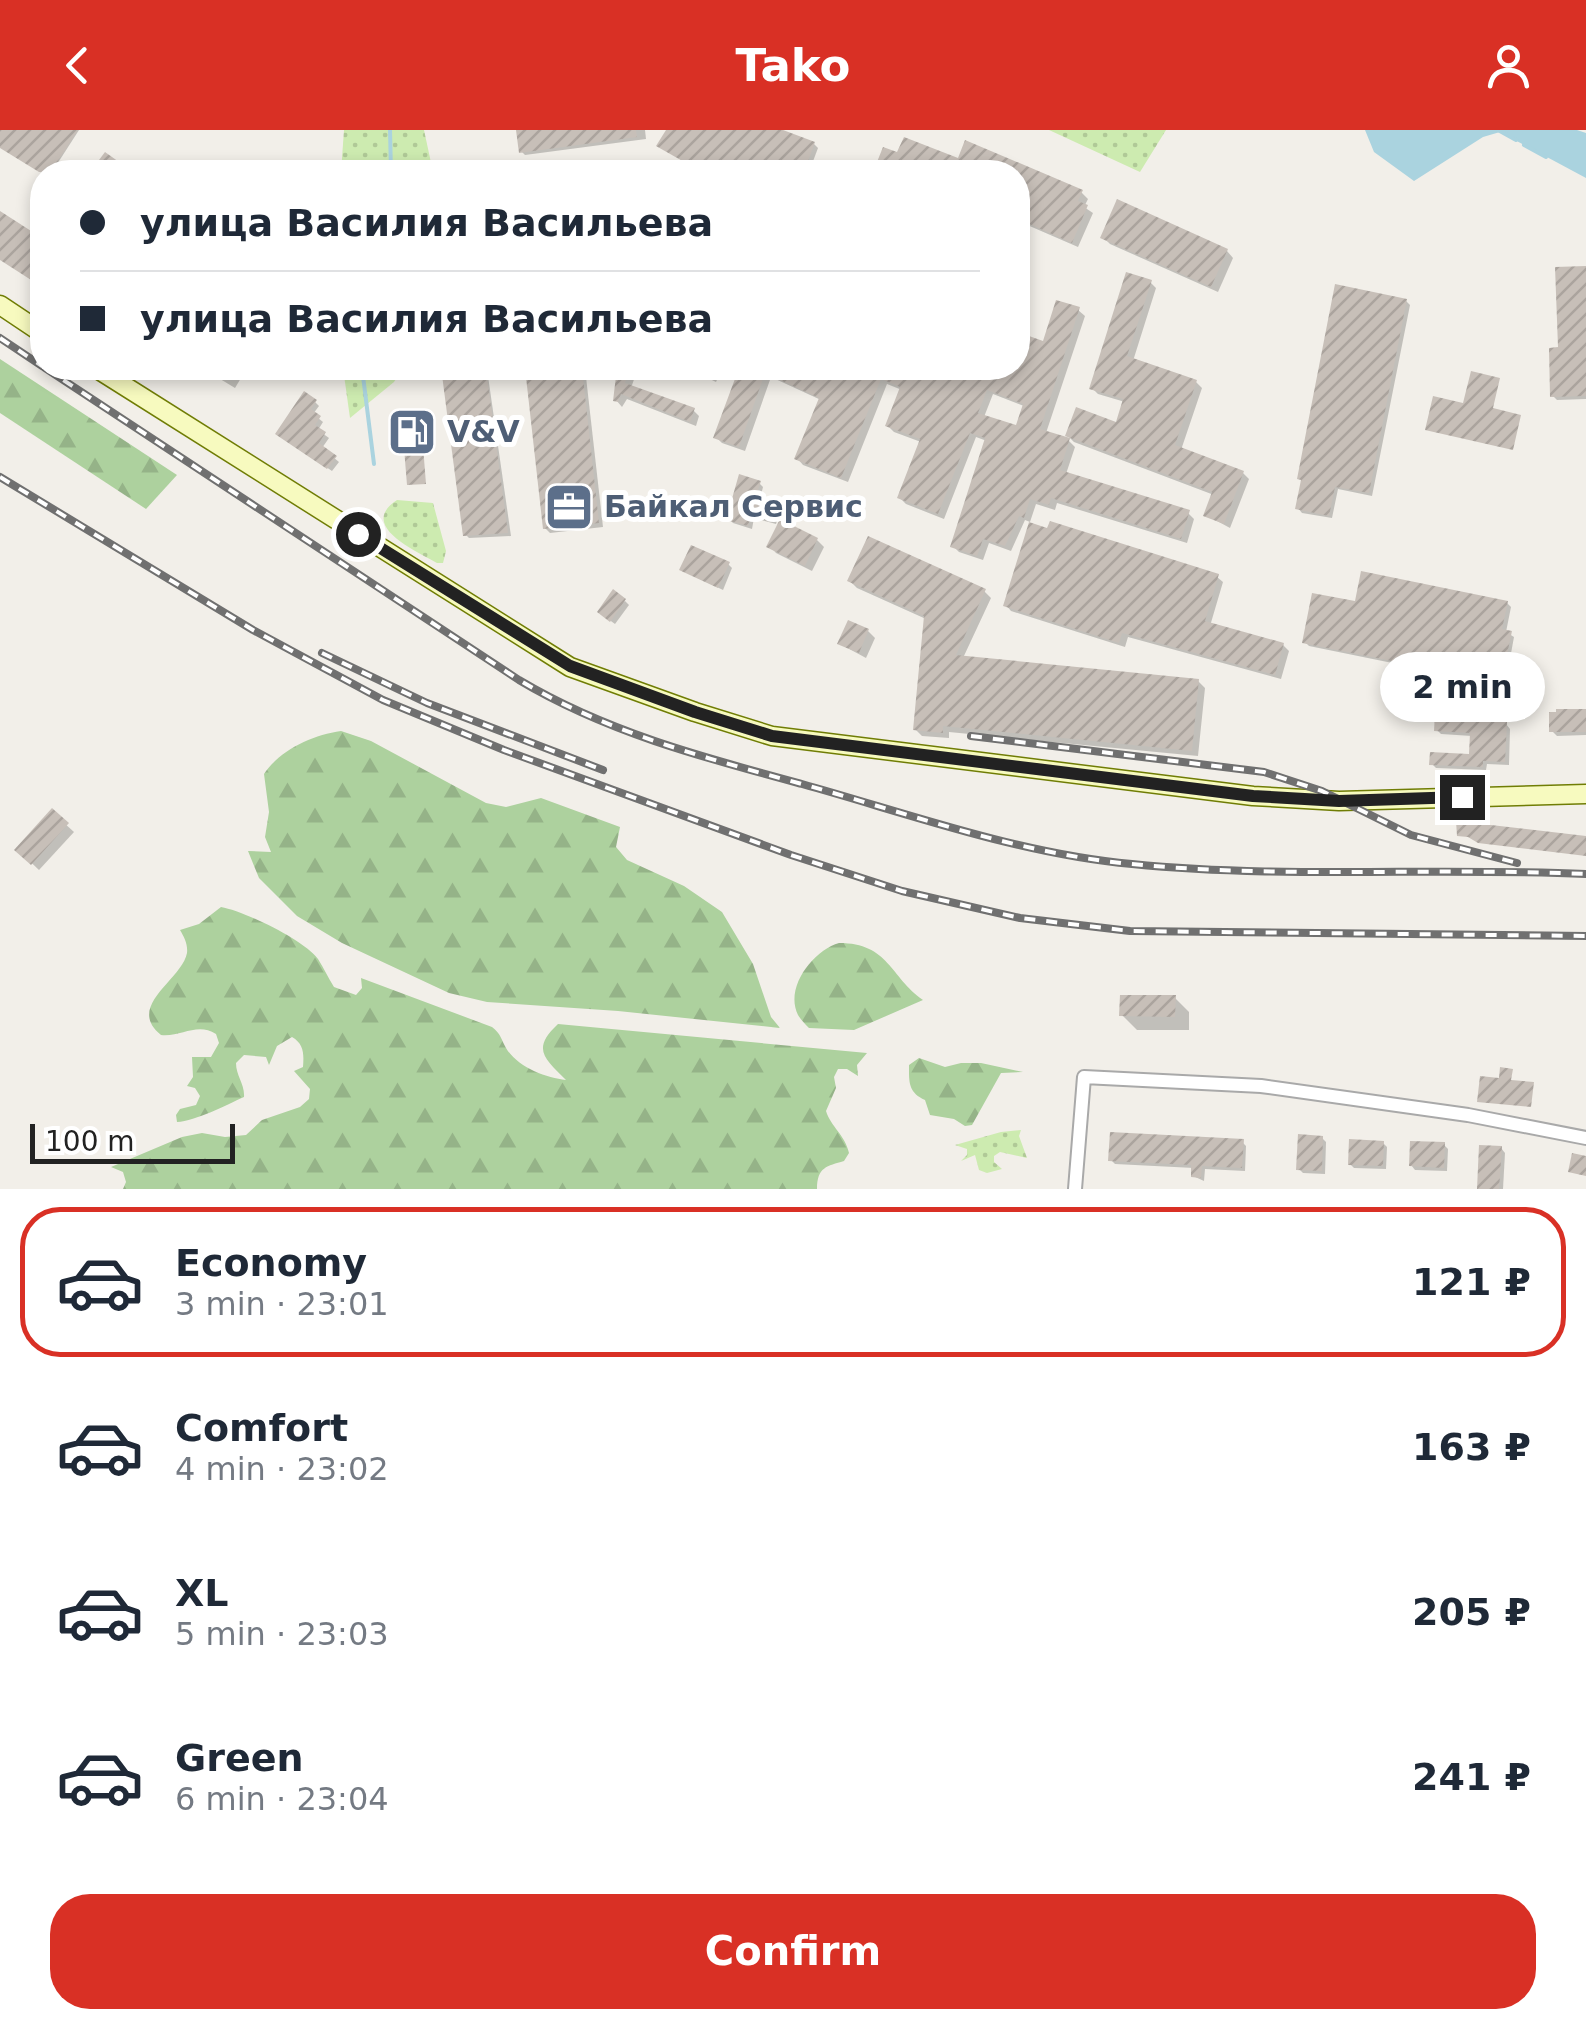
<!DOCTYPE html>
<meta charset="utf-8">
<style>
:root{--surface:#fff;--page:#f2f2f3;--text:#1f2937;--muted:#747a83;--line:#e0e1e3;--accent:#d93025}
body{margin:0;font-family:"DejaVu Sans",sans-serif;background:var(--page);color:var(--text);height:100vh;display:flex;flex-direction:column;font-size:38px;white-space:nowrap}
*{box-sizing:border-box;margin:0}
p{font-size:32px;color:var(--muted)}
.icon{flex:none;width:55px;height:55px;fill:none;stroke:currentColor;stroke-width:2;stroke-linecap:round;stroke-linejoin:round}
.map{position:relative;height:1059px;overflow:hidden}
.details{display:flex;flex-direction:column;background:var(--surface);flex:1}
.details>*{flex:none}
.banner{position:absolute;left:30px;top:30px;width:1000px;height:220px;border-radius:40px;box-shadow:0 5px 15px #0003;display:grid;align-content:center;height:220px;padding:0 50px;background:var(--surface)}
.scale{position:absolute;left:30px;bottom:25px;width:205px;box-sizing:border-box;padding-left:10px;border:5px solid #222;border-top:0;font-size:28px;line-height:35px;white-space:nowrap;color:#222;-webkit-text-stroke:8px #fff;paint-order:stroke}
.end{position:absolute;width:45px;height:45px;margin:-22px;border:12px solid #222;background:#fff;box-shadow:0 0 0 5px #fff}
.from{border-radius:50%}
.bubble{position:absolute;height:70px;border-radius:35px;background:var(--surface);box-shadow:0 5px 15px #0003;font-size:32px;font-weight:700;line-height:70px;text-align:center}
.banner b{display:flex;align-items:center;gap:35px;height:95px;font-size:38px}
.banner b+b{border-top:2px solid var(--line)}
.banner i{width:25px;height:25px;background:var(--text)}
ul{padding:18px 0 0;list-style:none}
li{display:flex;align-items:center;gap:30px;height:150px;margin:0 20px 15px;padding:0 30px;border:5px solid transparent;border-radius:40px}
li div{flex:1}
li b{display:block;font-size:38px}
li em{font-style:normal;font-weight:700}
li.on{border-color:var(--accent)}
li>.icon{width:90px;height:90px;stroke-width:1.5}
.button{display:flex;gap:20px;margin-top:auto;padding:20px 50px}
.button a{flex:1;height:115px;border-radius:40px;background:var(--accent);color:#fff;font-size:40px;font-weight:700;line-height:115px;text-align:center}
header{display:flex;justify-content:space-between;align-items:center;height:130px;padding:0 50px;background:var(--accent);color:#fff;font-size:45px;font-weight:700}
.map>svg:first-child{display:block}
.grass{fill:url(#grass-dots)}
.forest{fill:url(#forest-firs)}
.water{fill:#aad3df}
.shadow{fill:#0003;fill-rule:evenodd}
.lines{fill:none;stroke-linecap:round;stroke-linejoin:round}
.stream{stroke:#aad3df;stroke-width:4}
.building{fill:url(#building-hatch);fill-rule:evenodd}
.street-casing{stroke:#a9a9a9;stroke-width:16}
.secondary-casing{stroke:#707d05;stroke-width:21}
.street{stroke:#fff;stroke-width:12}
.secondary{stroke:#f7fabf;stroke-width:18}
.rail-casing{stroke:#707070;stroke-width:8}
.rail{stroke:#fff;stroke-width:4;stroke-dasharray:11;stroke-linecap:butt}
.route{stroke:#222;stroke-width:12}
.labels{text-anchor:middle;stroke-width:10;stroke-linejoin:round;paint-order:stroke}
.service-label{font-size:30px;font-weight:bold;fill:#4e5e75;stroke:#fff;text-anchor:start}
</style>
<header><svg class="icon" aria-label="back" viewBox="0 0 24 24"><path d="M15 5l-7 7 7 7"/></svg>Tako<svg class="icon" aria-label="person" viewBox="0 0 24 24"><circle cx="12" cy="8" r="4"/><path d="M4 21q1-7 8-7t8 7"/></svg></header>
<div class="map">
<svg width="1586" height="1059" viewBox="0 0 1586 1059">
<defs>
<pattern id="grass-dots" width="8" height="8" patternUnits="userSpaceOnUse" patternTransform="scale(2.5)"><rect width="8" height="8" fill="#cdebb0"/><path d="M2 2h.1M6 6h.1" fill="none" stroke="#b0c997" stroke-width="1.8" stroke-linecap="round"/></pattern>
<pattern id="forest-firs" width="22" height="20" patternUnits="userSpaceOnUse" patternTransform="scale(2.5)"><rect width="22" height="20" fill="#add19e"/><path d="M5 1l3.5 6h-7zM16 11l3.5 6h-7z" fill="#95b388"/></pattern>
<pattern id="building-hatch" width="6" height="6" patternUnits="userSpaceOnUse" patternTransform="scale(2.5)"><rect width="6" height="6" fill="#c7bfb8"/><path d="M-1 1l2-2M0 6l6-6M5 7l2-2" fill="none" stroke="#aba49e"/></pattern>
</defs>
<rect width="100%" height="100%" fill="#f2efe9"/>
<!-- grass -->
<g class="grass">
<path d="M344,0H424L433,42H341Z"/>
<path d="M1049,0H1166L1140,42Z"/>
<path d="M343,238H403L394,252L350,288Z"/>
<path d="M397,370L433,373L446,421L443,433H437C417,421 357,396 397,370Z"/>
<path d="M1021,1000L1019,1006L1027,1028L1000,1022L994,1026V1032L1002,1039L987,1043L979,1040L975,1025L961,1031L967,1025V1019L955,1015L1001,1002Z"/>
</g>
<!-- forest -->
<g class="forest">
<path d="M0,229L177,345L146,379L0,283Z"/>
<path d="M341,601L371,611L486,673L506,677L541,668L620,697L616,717L627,730L684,756L722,782L753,834L771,887L780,898L618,881L487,872L449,863L342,813L297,786L259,748L248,721L271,722L265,707L269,682L264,644C280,620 312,605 341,601Z"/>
<path d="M221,777C244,781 304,810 318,829C324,838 328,848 334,857L356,865L362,858L361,848L492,897C501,904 501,909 506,918C517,937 546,948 566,950C546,929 530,920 558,894L867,923L857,935L858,946L847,939H838L834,947L836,958L826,981C831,997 845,1005 849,1023L844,1031C827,1036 817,1037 817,1059H123L126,1052L123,1042L111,1037L182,1007L202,1003L225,1007L246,1005L262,990L300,977L309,969L310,959L294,941L303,937C304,924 304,914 292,907L277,916L269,935L266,927L244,925L236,933C236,946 245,954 244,967C226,975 196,991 177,992L176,985L180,979L196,975L200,966L195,958L187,956L193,947L192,927H211L219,913L216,904C197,892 182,907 161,905C125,876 182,850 187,823C188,814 184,807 180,800L199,794Z"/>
<path d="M839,813C889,813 890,847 923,870L854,900L809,898C805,894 801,890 798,885C784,857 814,820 839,813Z"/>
<path d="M919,928L945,937L961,933H981L1023,942L1001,943L972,995L965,996L954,989L930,985L925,970C908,962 909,952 909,935Z"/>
</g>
<!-- water -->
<path class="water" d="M1365,0H1577L1586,3V48L1500,2L1483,7L1414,51L1374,22Z"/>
<!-- shadow -->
<g class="shadow">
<path d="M0,0H79L52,42L42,43L0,16Z"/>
<path d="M519,0H645L646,9L525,25L521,21Z"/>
<path d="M667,0H749L750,1L726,42H701L659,16Z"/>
<path d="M754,0H775L814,14L818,18L809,42H738Z"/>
<path d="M967,13L1082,63L1088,69L1084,77L1093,83L1078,117L1018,91V42H875L884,20L899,26L959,31Z"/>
<path d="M1103,107L1227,121L1233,128L1218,162L1110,114Z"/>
<path d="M1586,139V269L1557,270L1553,266L1561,220Z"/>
<path d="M1150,152L1156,158L1133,231L1196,252L1202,258L1181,320L1243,343L1249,349L1230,398L1206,385L1214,365L1074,312L1068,306L1117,295L1125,272L1098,264L1092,258Z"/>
<path d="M1406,171L1410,175L1372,366L1338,359L1332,388L1302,383L1298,378L1303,352Z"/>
<path d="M1078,180L1085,186L1046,303L1069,311L1075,317L1066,344L1188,383L1194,389L1187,413L1057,373L1055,380L1036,374L1030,392L1025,390L1011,421L989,413L983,430L959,422L953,416L987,311L976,307L944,389L906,374L900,368L921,312L894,302L888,296L902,260L887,254L848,352L803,335L797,328L821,270L771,247L745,321L722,313L716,307L739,243L723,238H906L932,248L936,238H1018V204L1044,215ZM993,264L1024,276L1017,298L984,287Z"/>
<path d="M202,238H247L235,258Z"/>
<path d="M527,238H585L603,397L550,403L545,398Z"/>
<path d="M620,238H638L631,258L693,280L699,286L696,296L627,269L622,277L616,270Z"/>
<path d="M687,238H722L716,252Z"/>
<path d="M485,242L488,246L511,406L469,408L465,404Z"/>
<path d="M315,272L319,276L313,284L323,292L318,300L329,308L322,318L339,332L332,341L282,307Z"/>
<path d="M759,353L763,357L759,373L780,381L776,394L754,388L752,399L733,393L729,389Z"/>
<path d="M817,410L824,417L812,441L776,423L770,416Z"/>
<path d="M728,434L732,438L723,460L682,440Z"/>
<path d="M1217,447L1223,452L1210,496L1283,515L1289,521L1281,549L1128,507L1125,517L1011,481L1006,475Z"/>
<path d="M850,451L984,461L991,468L963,528L1198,551L1205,558L1198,626L949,602V608L922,606L915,599L926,489L857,458Z"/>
<path d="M625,471L629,475L615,494L604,486Z"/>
<path d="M1507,473L1511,477L1506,502L1514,507L1505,556L1309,516L1305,512L1357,474Z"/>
<path d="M868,501L875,508L866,528L840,514Z"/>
<path d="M1490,570L1494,574V594H1506L1510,599L1509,635L1487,634L1486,640L1436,638L1432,634L1472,627V606L1441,604L1437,600Z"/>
<path d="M1586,582V605L1557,606L1551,600Z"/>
<path d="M52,682L74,702L39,740L18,720Z"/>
<path d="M1175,868L1189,882V900H1137L1122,885Z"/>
<path d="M1322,1008L1326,1012L1325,1044L1303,1043L1299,1039Z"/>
<path d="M1242,1012L1246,1016L1245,1041L1205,1039L1204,1051L1193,1046L1194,1038L1115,1034L1111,1030Z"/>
<path d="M1383,1013L1387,1017L1386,1039L1354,1038L1350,1034Z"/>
<path d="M1444,1015L1448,1019L1447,1041L1415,1040L1411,1035Z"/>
<path d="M1501,1018L1505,1023L1503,1059H1479Z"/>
</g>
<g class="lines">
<!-- stream -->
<g class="stream">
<path d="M390,0L391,42"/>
<path d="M1498,0L1516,10"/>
<path d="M1524,15L1546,27"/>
<path d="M362,238L374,334"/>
</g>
</g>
<!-- building -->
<g class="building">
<path d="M0,0H78L51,42H39L0,18Z"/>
<path d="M516,0H636L637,7L519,23Z"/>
<path d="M666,0H783L815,12L804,42H702L656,16Z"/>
<path d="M904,7L958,28L965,10L1083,60L1078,71L1088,75L1072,113L1018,89V42H873L883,17L897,22Z"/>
<path d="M105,22L133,42H90Z"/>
<path d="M1117,69L1228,119L1211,157L1100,108Z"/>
<path d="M0,81L42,108V157L0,130Z"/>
<path d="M1586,136V266L1550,267L1549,218L1558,217L1555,137Z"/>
<path d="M1126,142L1152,150L1127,226L1197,250L1175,315L1244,341L1224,394L1203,386L1212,362L1065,306L1076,277L1116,292L1123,269L1089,259Z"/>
<path d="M1335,154L1407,169L1369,363L1335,357L1329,386L1295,379L1301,350L1297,349Z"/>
<path d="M1056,170L1080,177L1040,299L1070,308L1060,340L1190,380L1181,409L1051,368L1049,375L1030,369L1024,388L1019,386L1005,416L983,409L977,426L950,417L985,308L970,303L938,384L897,368L920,309L885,296L900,257L881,249L841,348L794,329L819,268L765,243L739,317L713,308L739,238H913L943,249L948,238H1018V202L1043,211ZM987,260L1023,274L1016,295L978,283Z"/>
<path d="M525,238H582L599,393L543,399Z"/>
<path d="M617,238H630L625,253L695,278L690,292L621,264L618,272L613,271Z"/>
<path d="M486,239L508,403L463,406L442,245Z"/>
<path d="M1471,241L1500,248L1493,278L1521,285L1513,320L1425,300L1433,266L1463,273Z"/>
<path d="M304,261L317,270L311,279L321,286L315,295L326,302L319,313L337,326L327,339L275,304Z"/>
<path d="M421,291L426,354L407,355L402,293Z"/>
<path d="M739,344L761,351L755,369L777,375L772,392L751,386L748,396L726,390Z"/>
<path d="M780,389L818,408L805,436L766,417Z"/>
<path d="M1050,391L1219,444L1205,491L1284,513L1275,545L1122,503L1119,513L1003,476L1029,392L1047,398Z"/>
<path d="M868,406L986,459L956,525L1199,549L1192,621L943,596V603L913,600L924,486L847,451Z"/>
<path d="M691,415L730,432L718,458L679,440Z"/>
<path d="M1361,441L1508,471L1502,499L1512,501L1501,553L1302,513L1312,463L1355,471Z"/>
<path d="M613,459L626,469L610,492L597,482Z"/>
<path d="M848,490L869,499L859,523L837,514Z"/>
<path d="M1436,565L1491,567L1490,591L1507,592L1505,632L1483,631V637L1429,635L1430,622L1469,624L1470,603L1434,601Z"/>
<path d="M1556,579H1586V602H1549V582H1556Z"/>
<path d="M52,678L69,693L31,735L14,720Z"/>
<path d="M1456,691L1586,706V726L1478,713L1468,707L1457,706Z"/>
<path d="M1120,865H1176L1175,887L1119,886Z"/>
<path d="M1500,937L1513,939L1511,950L1534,952L1531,977L1477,972L1480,946L1499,948Z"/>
<path d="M1110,1002L1244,1009L1242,1038L1202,1036L1201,1048L1191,1047V1035L1108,1031Z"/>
<path d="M1298,1004L1323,1006L1322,1041L1296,1040Z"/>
<path d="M1349,1009L1384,1011L1383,1036L1348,1035Z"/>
<path d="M1410,1011L1445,1012L1444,1038L1409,1036Z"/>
<path d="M1479,1015L1502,1016L1499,1059H1477Z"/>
<path d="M1572,1023L1586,1026V1046L1568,1042Z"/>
</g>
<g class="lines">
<!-- street casing -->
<g class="street-casing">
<path id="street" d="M1075,1059L1084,947L1261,956L1468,985L1586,1008"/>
</g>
<!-- secondary casing -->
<g class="secondary-casing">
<g id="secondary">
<path d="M0,175L42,203"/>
<path d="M96,238L570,537L695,582L772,606L1253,666L1339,671L1586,664"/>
</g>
</g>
<!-- street -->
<use href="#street" class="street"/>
<!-- secondary -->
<use href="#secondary" class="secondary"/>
<!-- rail casing -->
<g class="rail-casing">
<g id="rail">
<path d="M0,208L42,236"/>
<path d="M45,238L519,550C606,602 705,628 802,654C910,684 1020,724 1132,734C1283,749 1435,737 1586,744"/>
<path d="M0,347L253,500L383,570L504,620L791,725L902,761L1020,788L1130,801L1586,806"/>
<path d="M322,523L427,573L603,640"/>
<path d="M971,606L1264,642L1322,661L1411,705L1517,733"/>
</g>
</g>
<!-- rail -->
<use href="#rail" class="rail"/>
</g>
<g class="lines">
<!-- route -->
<path class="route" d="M358,404L570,536L695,582L772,606L1253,666L1339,671L1462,667"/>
</g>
<!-- icons -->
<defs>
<g id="fuel-square" transform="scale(2.5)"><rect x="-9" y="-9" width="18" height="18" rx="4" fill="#5c6f8a" stroke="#fff"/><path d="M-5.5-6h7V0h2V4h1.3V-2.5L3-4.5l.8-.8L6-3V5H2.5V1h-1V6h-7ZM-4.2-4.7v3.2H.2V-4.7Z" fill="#fff"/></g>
<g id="office-square" transform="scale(2.5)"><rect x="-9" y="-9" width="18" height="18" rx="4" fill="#5c6f8a" stroke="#fff"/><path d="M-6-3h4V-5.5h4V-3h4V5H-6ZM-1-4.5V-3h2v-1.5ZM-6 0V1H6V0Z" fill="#fff"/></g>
</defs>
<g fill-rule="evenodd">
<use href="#fuel-square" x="412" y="302"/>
<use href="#office-square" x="569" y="377"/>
</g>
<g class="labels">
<!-- service labels -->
<g class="service-label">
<text x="447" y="312">V&amp;V</text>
<text x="604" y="387">Байкал Сервис</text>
</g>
</g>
</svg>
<div class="scale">100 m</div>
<i class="end from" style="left:358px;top:404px"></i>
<i class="end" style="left:1462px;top:667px"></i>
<div class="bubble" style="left:1380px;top:522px;width:165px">2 min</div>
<div class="banner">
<b><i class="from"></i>улица Василия Васильева</b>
<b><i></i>улица Василия Васильева</b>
</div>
</div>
<section class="details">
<ul>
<li class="on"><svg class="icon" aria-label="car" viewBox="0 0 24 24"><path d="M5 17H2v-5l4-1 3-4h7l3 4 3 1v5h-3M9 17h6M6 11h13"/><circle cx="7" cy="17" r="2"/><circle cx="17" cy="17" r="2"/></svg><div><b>Economy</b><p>3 min · 23:01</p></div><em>121 ₽</em></li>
<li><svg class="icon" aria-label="car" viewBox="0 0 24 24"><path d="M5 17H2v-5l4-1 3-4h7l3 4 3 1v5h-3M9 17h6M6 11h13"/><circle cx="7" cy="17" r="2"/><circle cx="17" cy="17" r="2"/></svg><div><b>Comfort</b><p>4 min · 23:02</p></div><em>163 ₽</em></li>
<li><svg class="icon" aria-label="car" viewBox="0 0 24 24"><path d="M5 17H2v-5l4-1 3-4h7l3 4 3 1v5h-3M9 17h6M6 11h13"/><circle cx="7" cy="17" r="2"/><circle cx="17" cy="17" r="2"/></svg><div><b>XL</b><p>5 min · 23:03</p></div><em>205 ₽</em></li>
<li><svg class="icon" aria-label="car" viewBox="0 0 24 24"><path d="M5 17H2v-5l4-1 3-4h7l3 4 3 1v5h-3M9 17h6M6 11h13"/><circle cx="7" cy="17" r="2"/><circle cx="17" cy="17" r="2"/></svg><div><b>Green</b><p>6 min · 23:04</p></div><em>241 ₽</em></li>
</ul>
<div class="button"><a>Confirm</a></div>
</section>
